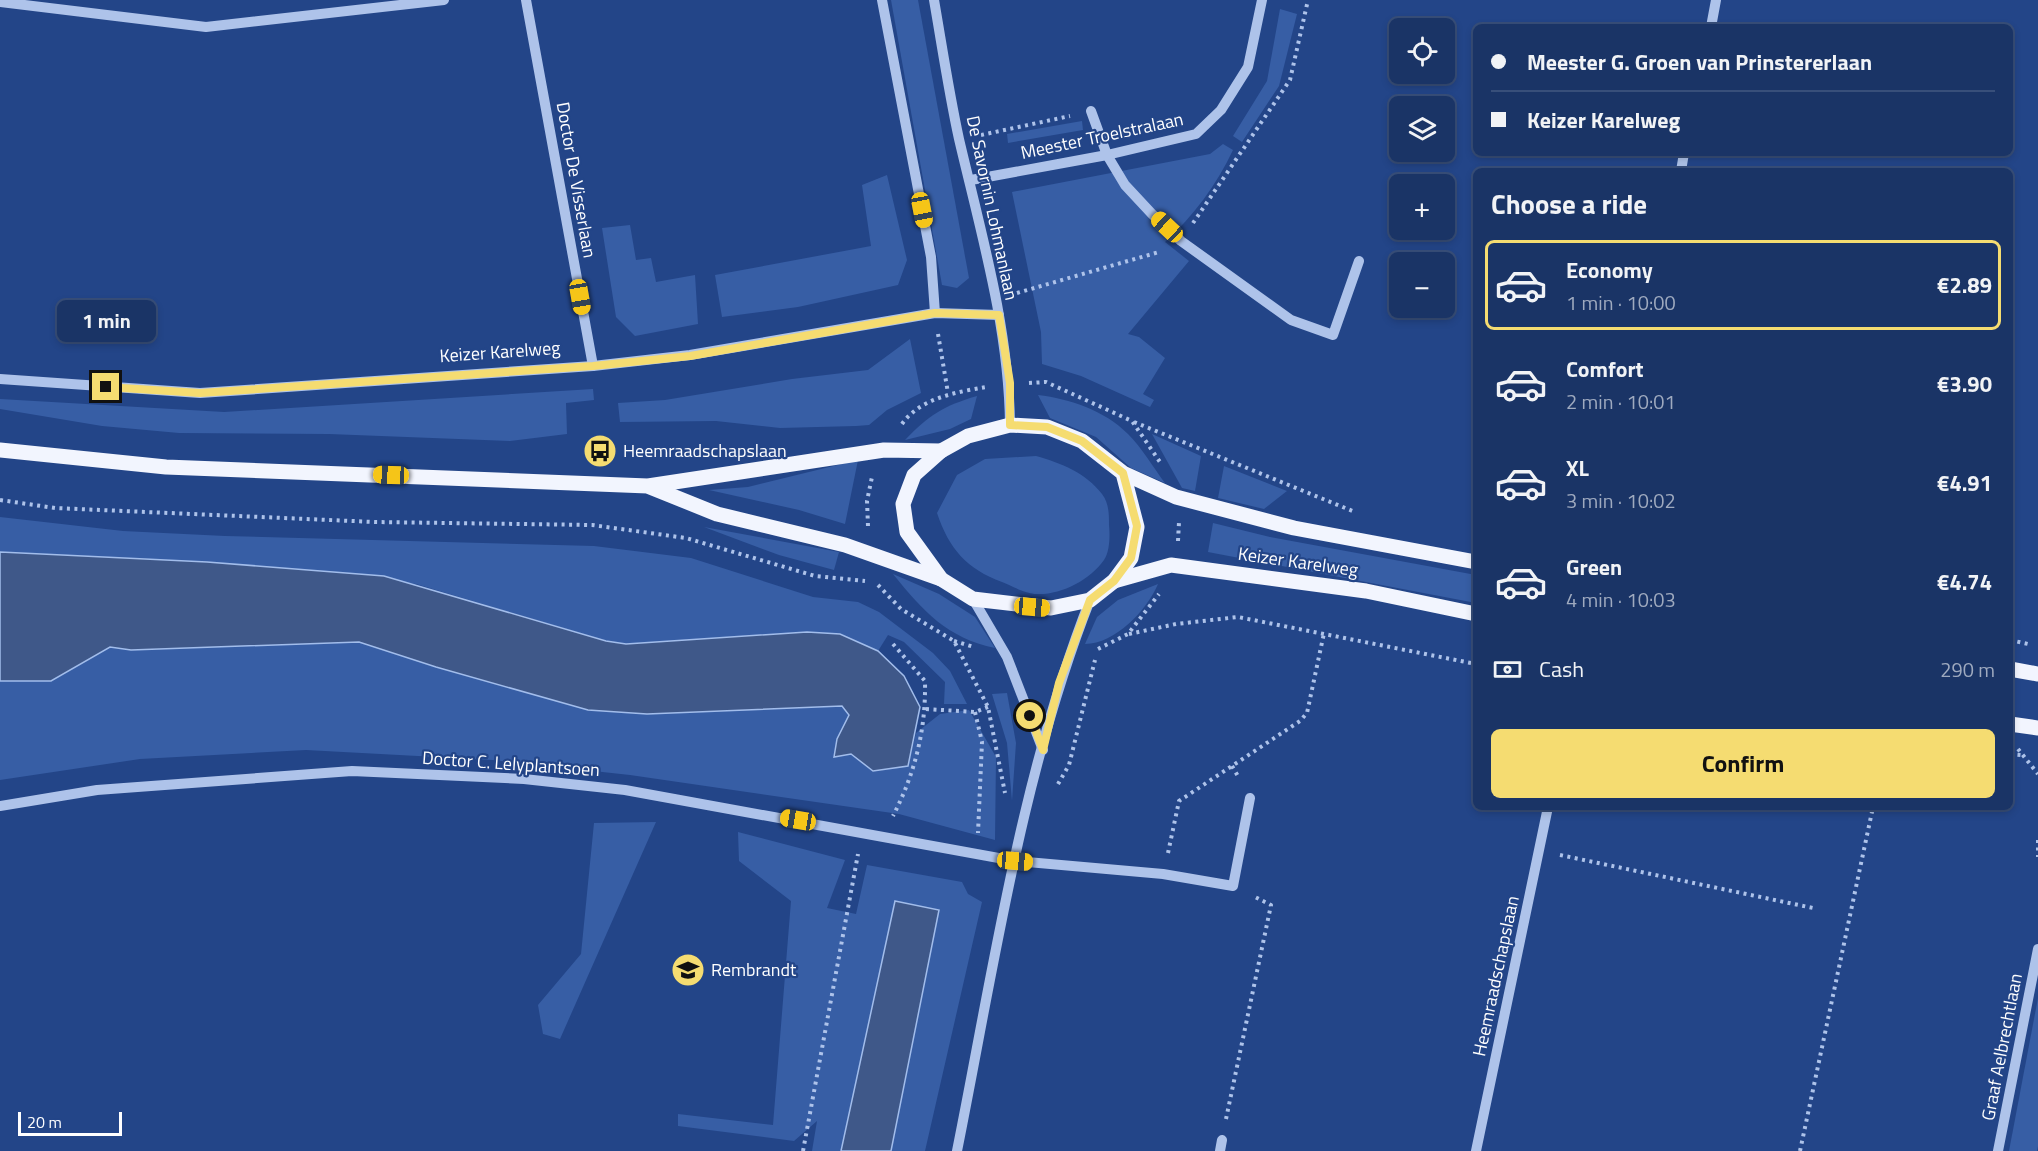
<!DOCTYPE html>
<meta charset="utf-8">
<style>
:root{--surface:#1a3466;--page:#233c6c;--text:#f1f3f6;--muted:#9faabf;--line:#384f7a;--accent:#f5dc71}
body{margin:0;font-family:"Titillium Web",sans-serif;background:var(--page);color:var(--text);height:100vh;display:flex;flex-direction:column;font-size:22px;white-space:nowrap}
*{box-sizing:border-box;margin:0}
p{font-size:20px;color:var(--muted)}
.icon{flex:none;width:33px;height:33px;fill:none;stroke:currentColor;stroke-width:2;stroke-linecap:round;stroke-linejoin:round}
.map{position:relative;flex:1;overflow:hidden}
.drawer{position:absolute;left:1473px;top:168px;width:540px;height:642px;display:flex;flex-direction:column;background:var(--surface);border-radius:9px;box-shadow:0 3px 9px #0003,0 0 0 2px var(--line)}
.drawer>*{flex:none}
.banner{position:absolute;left:1473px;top:24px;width:540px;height:132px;border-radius:9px;box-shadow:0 3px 9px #0003,0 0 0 2px var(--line);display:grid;align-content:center;height:132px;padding:0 18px;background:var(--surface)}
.buttons{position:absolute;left:1389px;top:18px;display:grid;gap:12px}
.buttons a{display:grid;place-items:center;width:66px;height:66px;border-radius:9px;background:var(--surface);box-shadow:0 3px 9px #0003,0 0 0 2px var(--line);font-size:30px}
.scale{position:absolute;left:18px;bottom:15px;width:104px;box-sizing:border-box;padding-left:6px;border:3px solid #fff;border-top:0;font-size:16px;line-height:21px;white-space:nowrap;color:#fff;-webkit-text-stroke:4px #234588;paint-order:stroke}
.end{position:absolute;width:27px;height:27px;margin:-14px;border:8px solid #f5dc71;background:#111;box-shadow:0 0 0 3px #111}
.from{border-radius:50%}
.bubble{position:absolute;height:42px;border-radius:9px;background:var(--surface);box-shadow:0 3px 9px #0003,0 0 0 2px var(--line);font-size:20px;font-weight:700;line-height:42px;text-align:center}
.car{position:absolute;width:18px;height:36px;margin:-18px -9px;border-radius:8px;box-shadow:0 0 4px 2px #0007;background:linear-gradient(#f5c518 24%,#345 0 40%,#f5c518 0 76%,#345 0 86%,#f5c518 0)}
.banner b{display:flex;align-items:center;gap:21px;height:57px;font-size:22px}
.banner b+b{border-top:2px solid var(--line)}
.banner i{width:15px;height:15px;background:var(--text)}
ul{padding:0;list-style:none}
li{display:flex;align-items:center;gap:18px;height:90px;margin:0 12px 9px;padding:0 6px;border:3px solid transparent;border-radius:9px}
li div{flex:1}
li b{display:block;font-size:22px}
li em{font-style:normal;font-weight:700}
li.active{border-color:var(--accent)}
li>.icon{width:54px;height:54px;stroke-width:1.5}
h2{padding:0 18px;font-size:27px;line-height:72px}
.pay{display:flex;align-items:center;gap:15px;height:66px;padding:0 18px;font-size:22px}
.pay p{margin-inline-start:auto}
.primary-button{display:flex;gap:12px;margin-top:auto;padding:12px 18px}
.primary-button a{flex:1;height:69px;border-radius:9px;background:var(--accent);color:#111;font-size:24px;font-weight:700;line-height:69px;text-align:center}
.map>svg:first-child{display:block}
.green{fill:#375ea5}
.water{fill:#3f5889;stroke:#a2bdeb;stroke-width:1.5}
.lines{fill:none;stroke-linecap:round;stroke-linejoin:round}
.path{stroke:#aec3ea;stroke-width:4;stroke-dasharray:3 4.5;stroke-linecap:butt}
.minor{stroke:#aec3ea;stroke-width:10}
.major{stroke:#f2f5fe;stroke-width:15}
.route{stroke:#f5dc71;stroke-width:8}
.labels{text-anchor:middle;stroke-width:4.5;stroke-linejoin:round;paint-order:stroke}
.street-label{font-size:18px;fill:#fff;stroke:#234588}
.poi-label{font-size:18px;fill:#fff;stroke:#234588;text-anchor:start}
</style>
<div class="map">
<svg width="2038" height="1151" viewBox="0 0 2038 1151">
<rect width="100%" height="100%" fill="#234588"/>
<!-- green -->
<g class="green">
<path d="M891,0H918L969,278L957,288L942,285Z"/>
<path d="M1280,9L1297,14L1279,86L1242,142L1233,136L1267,81Z"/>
<path d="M1082,121L1083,130L1008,143L1007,134Z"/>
<path d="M1223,144L1233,150C1217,184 1193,217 1165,242L1189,261L1128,334L1139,337L1165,358L1143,394L1154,400L1150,407L1081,376L1042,364L1041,332L1012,192L1210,154Z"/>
<path d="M887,175L907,260L898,285L798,307L722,317L715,275L871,246L862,185Z"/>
<path d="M630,225L636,260L651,258L656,282L695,275L698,324L635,336L616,317L602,228Z"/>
<path d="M910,339L921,393L887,410L869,425L856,426L780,428L716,421L620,422L618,403L665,400L792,379L868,370Z"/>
<path d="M593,389L594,400L566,403L567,434L510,441L329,434L179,433L102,426L0,409V399L224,412Z"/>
<path d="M1038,395C1070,399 1104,410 1128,434C1142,448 1153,467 1165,483L1131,468L1096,437L1050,418Z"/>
<path d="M977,396L971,419L950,429L905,440C929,415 943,406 977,396Z"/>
<path d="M1152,434L1201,456L1195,491L1182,488Z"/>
<path d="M1036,456C1061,463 1086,473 1102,494C1109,503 1109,514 1109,525C1110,535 1110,551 1104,560C1090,580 1061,595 1037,594C1026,594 1012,586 1002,582C967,569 949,549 937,513L957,475L985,459Z"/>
<path d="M858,460L845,524L799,510L709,490L748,487Z"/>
<path d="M1224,466L1287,491L1264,509L1218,498Z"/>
<path d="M0,517L123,531L225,536L594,546L691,558L813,597L858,602L879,612L933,653L950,671L967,704H944L945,682L904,642L888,635L878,651L840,634L807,632L626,644L606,641L416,584L207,562L0,552Z"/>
<path d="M1213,523L1270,537L1476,575V603L1208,552Z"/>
<path d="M704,527L839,552L834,570L779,555Z"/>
<path d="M893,574L939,594L975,617L995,648C947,638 923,611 893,574Z"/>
<path d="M1158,584C1147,610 1115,644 1085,644L1097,617L1118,600Z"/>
<path d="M359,642L436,667L588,710L842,706L849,715L837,739L835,757L851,754L873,771L908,766L916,733L940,714L969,710L996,757L995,840L899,814L630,775L492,760L306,750L140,759L0,780V681H51L110,647L131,650Z"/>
<path d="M1007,693L1016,743L1012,801L1007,743L992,694Z"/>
<path d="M656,822L560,1039L543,1034L538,1005L581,954L594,823Z"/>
<path d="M738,832L845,860L827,908L856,914L867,865L962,882L968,894L982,902L925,1151H891L939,910L895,901L841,1151H812L817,1121L794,1141L678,1126V1114L773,1125L791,901L739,861Z"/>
<path d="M2038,998V1146L2037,1151H2009Z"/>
</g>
<!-- water -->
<g class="water">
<path d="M0,552L207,562L384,576L606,641L626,644L807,632L840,634L878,651L904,676L920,707L908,766L873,771L851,754L834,757L837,739L849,715L842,706L647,714L588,710L436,667L359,642L131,650L110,647L51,681H0Z"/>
<path d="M895,901L939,910L891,1151H841Z"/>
</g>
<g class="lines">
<!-- path -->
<g class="path">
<path d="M981,135L1070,116"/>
<path d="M1193,223L1290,80L1308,0"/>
<path d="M1017,293L1159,252"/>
<path d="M938,334L948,393"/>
<path d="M1029,383L1046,382L1132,421L1160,462"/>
<path d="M1134,422L1355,512"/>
<path d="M902,424C920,398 957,392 986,387"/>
<path d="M0,500L55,508L375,522L592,525L686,538L815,576L865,581"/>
<path d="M868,526L867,501L872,477"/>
<path d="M1178,541L1179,522"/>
<path d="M878,585L901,609L954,641L988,707L1005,793"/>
<path d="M1129,634L1176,624L1238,617L1476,664"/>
<path d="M2010,640L2028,644"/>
<path d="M954,641L974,647"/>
<path d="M893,644L925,681C926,730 915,773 893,816"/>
<path d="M1098,649L1128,634L1159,594"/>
<path d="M926,709L975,712L988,707"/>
<path d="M975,712L982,742L978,833"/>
<path d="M2018,749L2038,774"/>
<path d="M2010,754L2021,755"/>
<path d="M1232,766L1239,778"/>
<path d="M1058,784L1069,765L1095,660"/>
<path d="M2038,840V857"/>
<path d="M1168,853L1179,801L1300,721L1307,713L1324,633"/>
<path d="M1560,855L1813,908"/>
<path d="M1226,1119L1271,905L1253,896"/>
<path d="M803,1151L858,854"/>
<path d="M1800,1151L1873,807"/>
</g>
<!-- minor -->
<g class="minor">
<path d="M526,0L593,366"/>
<path d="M882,0L931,257L935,313"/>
<path d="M934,0C942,46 949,93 959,139C981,233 1009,328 1010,425"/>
<path d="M0,2L206,27L444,0"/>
<path d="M1711,27L1716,0"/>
<path d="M1091,111L1107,155L1125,185L1152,214L1181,241L1291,320L1333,335L1359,261"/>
<path d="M1681,171L1684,153"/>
<path d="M971,180L1107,155L1196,134L1221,110L1248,67L1262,0"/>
<path d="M0,379L200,393L593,366L690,355L935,313L999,315"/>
<path d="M973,599L1007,657L1043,750"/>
<path d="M0,806L97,790L352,771L524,779L625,790L1015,861L1163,874L1233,886L1250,798"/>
<path d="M957,1151C994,967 1021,776 1090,600"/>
<path d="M1220,1151L1222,1140"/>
<path d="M1476,1151L1548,807"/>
<path d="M1998,1151L2038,949"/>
</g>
<!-- major -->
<g class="major">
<path d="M0,450L166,467L648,486L884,450L941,451"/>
<path d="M1123,473L1137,527L1131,558L1114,581L1090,600L1051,608L973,599L941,579L907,532L903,504L914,475L941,451L968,436L1010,425L1047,427L1082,441L1123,473L1176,497L1294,528L1476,562"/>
<path d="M650,487L717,514L845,545L941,579"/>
<path d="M1114,581L1171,565L1366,591L1476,614"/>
<path d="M2010,669L2038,674"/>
<path d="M2010,724L2038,728"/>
</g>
</g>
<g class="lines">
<!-- route -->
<path class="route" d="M106,387L200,393L593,366L690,356L935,313L999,315L1010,383V425L1047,427L1082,441L1123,473L1137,526L1131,558L1114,581L1090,600L1059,683L1043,750L1030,716"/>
</g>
<!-- icons -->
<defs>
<g id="bus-disc" transform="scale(1.725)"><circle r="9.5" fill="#f5dc71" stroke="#234588"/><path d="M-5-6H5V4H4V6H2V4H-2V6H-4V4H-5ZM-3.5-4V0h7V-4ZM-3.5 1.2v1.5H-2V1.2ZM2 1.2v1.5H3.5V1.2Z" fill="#111"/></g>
<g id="school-disc" transform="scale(1.725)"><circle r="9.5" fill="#f5dc71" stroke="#234588"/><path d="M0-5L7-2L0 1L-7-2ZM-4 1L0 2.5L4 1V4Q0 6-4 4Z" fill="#111"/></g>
</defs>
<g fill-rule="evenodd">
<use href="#bus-disc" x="600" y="451"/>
<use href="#school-disc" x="688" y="970"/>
</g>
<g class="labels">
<!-- street labels -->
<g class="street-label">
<text transform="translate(1102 136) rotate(-12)" y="6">Meester Troelstralaan</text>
<text transform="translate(576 180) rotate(80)" y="6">Doctor De Visserlaan</text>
<text transform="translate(992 208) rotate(78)" y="6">De Savornin Lohmanlaan</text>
<text transform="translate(500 352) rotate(-4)" y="6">Keizer Karelweg</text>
<text transform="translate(1298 562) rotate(8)" y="6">Keizer Karelweg</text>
<text transform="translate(511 764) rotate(4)" y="6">Doctor C. Lelyplantsoen</text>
<text transform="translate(1496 976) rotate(-78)" y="6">Heemraadschapslaan</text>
<text transform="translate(2002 1047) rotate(-79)" y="6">Graaf Aelbrechtlaan</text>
</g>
<!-- poi labels -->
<g class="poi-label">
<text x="623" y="457">Heemraadschapslaan</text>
<text x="711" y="976">Rembrandt</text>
</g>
</g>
</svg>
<div class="buttons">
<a><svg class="icon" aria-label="locate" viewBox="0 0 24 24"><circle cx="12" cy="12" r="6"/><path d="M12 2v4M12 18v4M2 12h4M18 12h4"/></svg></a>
<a><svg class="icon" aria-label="layers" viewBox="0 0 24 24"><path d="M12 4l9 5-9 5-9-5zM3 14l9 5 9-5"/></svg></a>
<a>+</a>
<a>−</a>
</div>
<div class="scale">20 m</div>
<i class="end from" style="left:1030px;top:716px"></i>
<i class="end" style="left:106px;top:387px"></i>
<div class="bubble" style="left:57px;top:300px;width:99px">1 min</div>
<i class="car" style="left:922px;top:210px;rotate:169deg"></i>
<i class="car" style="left:1167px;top:227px;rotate:313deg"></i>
<i class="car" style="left:580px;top:297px;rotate:170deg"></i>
<i class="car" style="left:391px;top:475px;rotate:272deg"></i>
<i class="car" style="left:1032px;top:607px;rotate:95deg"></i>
<i class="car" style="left:798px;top:820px;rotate:280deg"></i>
<i class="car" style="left:1015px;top:861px;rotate:95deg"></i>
<div class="banner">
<b><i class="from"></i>Meester G. Groen van Prinstererlaan</b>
<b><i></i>Keizer Karelweg</b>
</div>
<section class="drawer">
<h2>Choose a ride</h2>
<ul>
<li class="active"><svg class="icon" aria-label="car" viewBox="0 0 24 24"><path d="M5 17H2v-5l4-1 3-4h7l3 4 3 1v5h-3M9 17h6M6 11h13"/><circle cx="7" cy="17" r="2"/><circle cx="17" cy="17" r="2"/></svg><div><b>Economy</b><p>1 min · 10:00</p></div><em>€2.89</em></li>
<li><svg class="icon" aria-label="car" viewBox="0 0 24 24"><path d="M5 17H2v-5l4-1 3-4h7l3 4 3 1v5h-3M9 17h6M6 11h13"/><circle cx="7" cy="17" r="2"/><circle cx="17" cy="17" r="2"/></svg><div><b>Comfort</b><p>2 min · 10:01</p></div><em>€3.90</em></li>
<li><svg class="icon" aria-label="car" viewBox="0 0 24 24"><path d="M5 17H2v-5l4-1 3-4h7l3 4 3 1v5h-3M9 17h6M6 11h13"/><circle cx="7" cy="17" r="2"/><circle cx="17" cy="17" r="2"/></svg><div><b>XL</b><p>3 min · 10:02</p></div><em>€4.91</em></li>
<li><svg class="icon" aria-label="car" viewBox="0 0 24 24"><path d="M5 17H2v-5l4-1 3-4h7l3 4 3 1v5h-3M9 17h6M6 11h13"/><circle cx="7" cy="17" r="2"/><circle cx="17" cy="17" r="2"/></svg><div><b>Green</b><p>4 min · 10:03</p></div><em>€4.74</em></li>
</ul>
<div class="pay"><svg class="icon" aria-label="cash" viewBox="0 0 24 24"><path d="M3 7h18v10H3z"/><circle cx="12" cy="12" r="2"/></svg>Cash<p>290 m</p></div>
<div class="primary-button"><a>Confirm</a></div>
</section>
</div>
